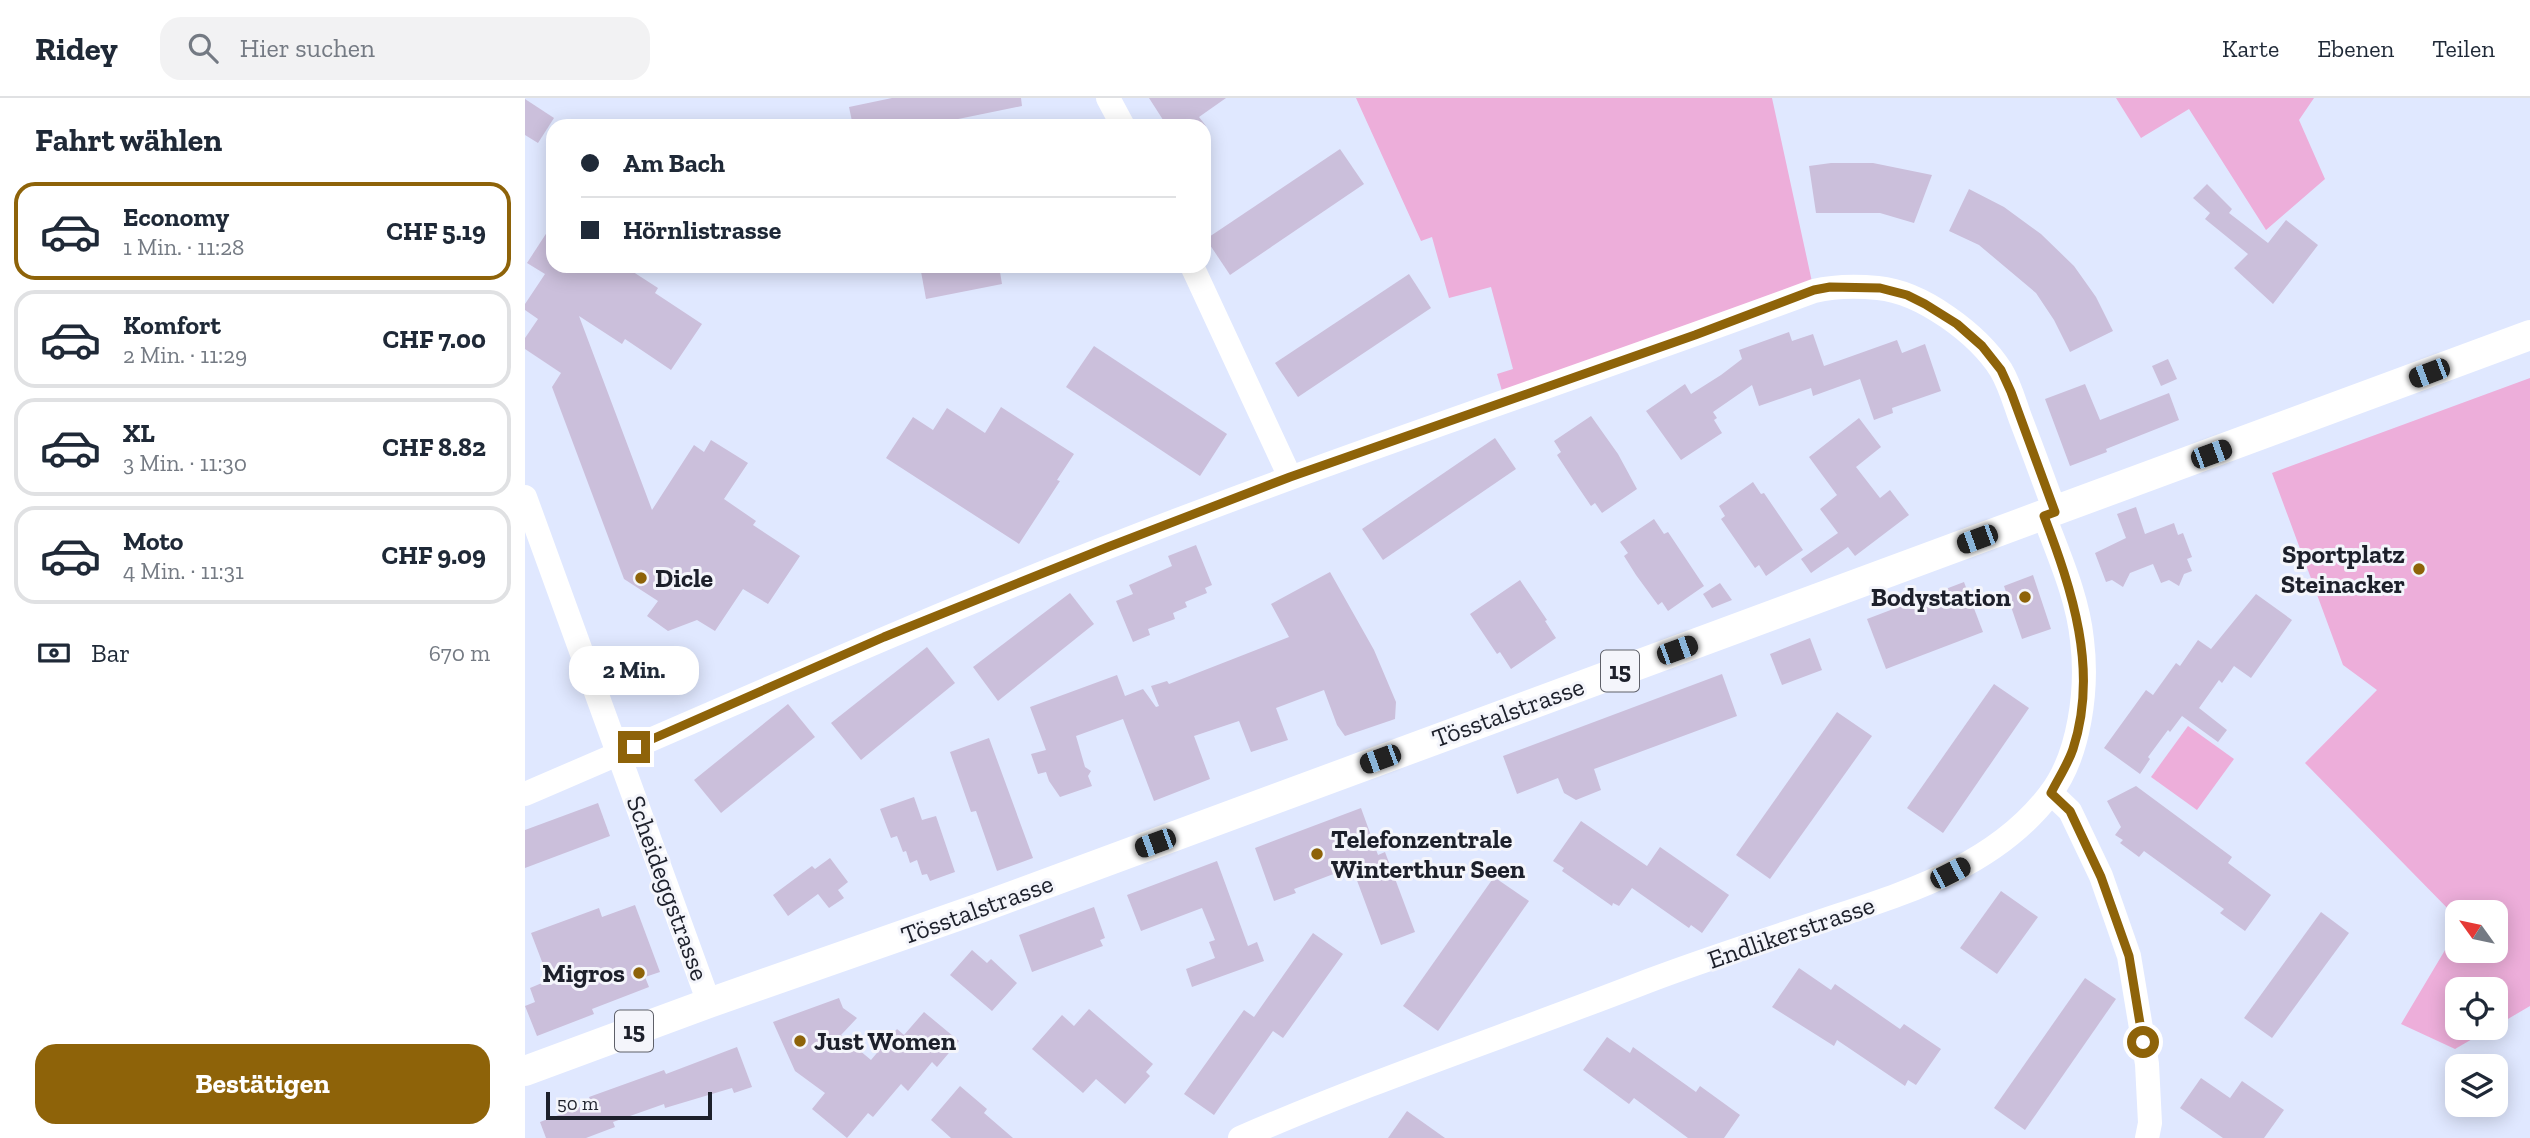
<!DOCTYPE html>
<html lang="de">
<meta charset="utf-8">
<style>
:root{--surface:#fff;--page:#f2f2f3;--text:#1f2937;--muted:#747a83;--line:#e0e1e3;--accent:#8e6309}
body{margin:0;font-family:"Zilla Slab",serif;background:var(--page);color:var(--text);height:100vh;display:flex;flex-direction:column;font-size:26px;white-space:nowrap}
*{box-sizing:border-box;margin:0}
p{font-size:23px;color:var(--muted)}
.icon{flex:none;width:38px;height:38px;fill:none;stroke:currentColor;stroke-width:2;stroke-linecap:round;stroke-linejoin:round}
.map{position:relative;flex:1;overflow:hidden}
.sheet{display:flex;flex-direction:column;background:var(--surface);width:525px}
.sheet>*{flex:none}
.hud{position:absolute;left:21px;top:21px;width:665px;height:154px;border-radius:21px;box-shadow:0 4px 18px #0003;display:grid;align-content:center;height:154px;padding:0 35px;background:var(--surface)}
.needle{width:46px;rotate:303deg}
.buttons{position:absolute;left:1920px;top:802px;display:grid;gap:14px}
.buttons a{display:grid;place-items:center;width:63px;height:63px;border-radius:14px;background:var(--surface);box-shadow:0 4px 18px #0003;font-size:35px}
.scale{position:absolute;left:21px;bottom:18px;width:166px;box-sizing:border-box;padding-left:7px;border:4px solid #1d202b;border-top:0;font-size:19px;line-height:24px;white-space:nowrap;color:#1d202b;-webkit-text-stroke:5px #f4f5fb;paint-order:stroke}
.end{position:absolute;width:32px;height:32px;margin:-16px;border:9px solid #8e6309;background:#fff;box-shadow:0 0 0 4px #fff}
.from{border-radius:50%}
.bubble{position:absolute;height:49px;border-radius:21px;background:var(--surface);box-shadow:0 4px 18px #0003;font-size:23px;font-weight:800;line-height:49px;text-align:center}
.car{position:absolute;width:21px;height:42px;margin:-21px -10px;border-radius:9px;box-shadow:0 0 5px 2px #0007;background:linear-gradient(#222 24%,#8ab4d8 0 40%,#222 0 76%,#8ab4d8 0 86%,#222 0)}
.hud b{display:flex;align-items:center;gap:24px;height:66px;font-size:26px}
.hud b+b{border-top:2px solid var(--line)}
.hud i{width:18px;height:18px;background:var(--text)}
ul{padding:0;list-style:none}
li{display:flex;align-items:center;gap:21px;height:98px;margin:0 14px 10px;padding:0 21px;border:4px solid var(--line);border-radius:21px}
li div{flex:1}
li b{display:block;font-size:26px}
li em{font-style:normal;font-weight:800}
li.on{border-color:var(--accent)}
li>.icon{width:63px;height:63px;stroke-width:1.5}
h2{padding:0 35px;font-size:32px;line-height:84px}
.pay{display:flex;align-items:center;gap:18px;height:77px;padding:0 35px;font-size:26px}
.pay p{margin-inline-start:auto}
.primary-button{display:flex;gap:14px;margin-top:auto;padding:14px 35px}
.primary-button a{flex:1;height:80px;border-radius:21px;background:var(--accent);color:#fff;font-size:28px;font-weight:800;line-height:80px;text-align:center}
header{display:flex;align-items:center;gap:42px;box-sizing:border-box;height:98px;padding:0 35px;background:var(--surface);border-bottom:2px solid var(--line)}
header strong{font-size:33px}
nav{display:flex;gap:38px;margin-inline-start:auto;font-size:24px}
.search{width:490px;height:63px;background:var(--page);display:flex;align-items:center;gap:18px;box-sizing:border-box;padding:0 24px;border-radius:21px;color:var(--muted);font-size:26px}
main{display:flex;flex:1;min-height:0}
.map>svg:first-child{display:block}
.green{fill:#edaeda}
.building{fill:#cbbfdb}
.lines{fill:none;stroke-linecap:round;stroke-linejoin:round}
.minor{stroke:#fff;stroke-width:24}
.major{stroke:#fff;stroke-width:30}
.route{stroke:#8e6309;stroke-width:9}
.poi-dot{fill:#8e6309;stroke:#f4f5fb;stroke-width:2.5}
.labels{text-anchor:middle;stroke-width:6;stroke-linejoin:round;paint-order:stroke}
.shield{fill:#f4f5fb;stroke:#5e6069;stroke-width:2}
.shield-label{font-size:24px;font-weight:bold;fill:#1d202b}
.poi-label{font-size:26px;font-weight:bold;fill:#1d202b;stroke:#f4f5fb;text-anchor:end}
.street-label{font-size:26px;fill:#1d202b;stroke:#f4f5fb}
</style>
<header>
<strong>Ridey</strong>
<div class="search"><svg class="icon" aria-label="search" viewBox="0 0 24 24"><circle cx="10" cy="10" r="6"/><path d="M15 15l6 6"/></svg>Hier suchen</div>
<nav><a>Karte</a><a>Ebenen</a><a>Teilen</a></nav>
</header>
<main>
<section class="sheet">
<h2>Fahrt wählen</h2>
<ul>
<li class="on"><svg class="icon" aria-label="car" viewBox="0 0 24 24"><path d="M5 17H2v-5l4-1 3-4h7l3 4 3 1v5h-3M9 17h6M6 11h13"/><circle cx="7" cy="17" r="2"/><circle cx="17" cy="17" r="2"/></svg><div><b>Economy</b><p>1 Min. · 11:28</p></div><em>CHF 5.19</em></li>
<li><svg class="icon" aria-label="car" viewBox="0 0 24 24"><path d="M5 17H2v-5l4-1 3-4h7l3 4 3 1v5h-3M9 17h6M6 11h13"/><circle cx="7" cy="17" r="2"/><circle cx="17" cy="17" r="2"/></svg><div><b>Komfort</b><p>2 Min. · 11:29</p></div><em>CHF 7.00</em></li>
<li><svg class="icon" aria-label="car" viewBox="0 0 24 24"><path d="M5 17H2v-5l4-1 3-4h7l3 4 3 1v5h-3M9 17h6M6 11h13"/><circle cx="7" cy="17" r="2"/><circle cx="17" cy="17" r="2"/></svg><div><b>XL</b><p>3 Min. · 11:30</p></div><em>CHF 8.82</em></li>
<li><svg class="icon" aria-label="car" viewBox="0 0 24 24"><path d="M5 17H2v-5l4-1 3-4h7l3 4 3 1v5h-3M9 17h6M6 11h13"/><circle cx="7" cy="17" r="2"/><circle cx="17" cy="17" r="2"/></svg><div><b>Moto</b><p>4 Min. · 11:31</p></div><em>CHF 9.09</em></li>
</ul>
<div class="pay"><svg class="icon" aria-label="cash" viewBox="0 0 24 24"><path d="M3 7h18v10H3z"/><circle cx="12" cy="12" r="2"/></svg>Bar<p>670 m</p></div>
<div class="primary-button"><a>Bestätigen</a></div>
</section>
<div class="map">
<svg width="2005" height="1040" viewBox="0 0 2005 1040">
<rect width="100%" height="100%" fill="#e0e8ff"/>
<!-- green -->
<g class="green">
<path d="M831,0H1247L1289,193L980,303L972,276L988,271L966,189L924,200L907,139L896,143Z"/>
<path d="M1591,0H1789L1774,22L1800,81L1741,132L1664,11L1616,40Z"/>
<path d="M2005,280V908L1971,928L1970,891H1932V929H1968L1930,951L1876,926L1932,832V852H1970V814H1932V820L1780,665L1852,592L1818,567L1747,375Z"/>
<path d="M1663,628L1709,661L1672,712L1626,679Z"/>
</g>
<!-- building -->
<g class="building">
<path d="M367,0H496L497,8L399,28H328L324,9Z"/>
<path d="M624,0H701L674,19L681,28H642Z"/>
<path d="M0,1L29,20L13,45L0,37Z"/>
<path d="M815,51L839,86L705,177L681,141Z"/>
<path d="M1306,65H1348L1407,77L1389,125L1355,115H1291L1284,68Z"/>
<path d="M1682,86L1707,111L1704,115L1743,145L1761,122L1793,147L1748,206L1709,170L1723,156L1680,121L1685,115L1668,100Z"/>
<path d="M1444,91L1479,109L1516,136L1549,168L1571,199L1588,233L1545,254L1529,222L1511,195L1454,147L1424,133Z"/>
<path d="M28,125V168H99L133,190L130,195L177,226L146,272L100,241L97,246L54,218L127,412L169,347L179,354L186,342L223,365L199,401L231,423L228,427L275,458L243,506L218,491L190,533L172,522L143,533L122,518L133,503L99,481L27,289L36,275L0,251V240L13,221L0,212V206L20,176L2,165Z"/>
<path d="M395,168H474L477,186L401,201Z"/>
<path d="M884,176L906,210L773,299L750,265Z"/>
<path d="M1264,234L1267,243L1288,236L1299,268L1372,242L1377,255L1400,246L1416,293L1367,310L1368,315L1349,322L1335,281L1288,298L1286,290L1234,308L1227,287L1188,314L1192,320L1189,322L1197,335L1156,362L1121,313L1160,286L1166,296L1196,277L1217,261L1214,252Z"/>
<path d="M569,248L702,336L675,378L541,289Z"/>
<path d="M1643,261L1652,281L1636,288L1627,268Z"/>
<path d="M1560,286L1575,322L1644,295L1654,322L1581,351L1582,354L1545,368L1520,301Z"/>
<path d="M476,309L549,356L532,382L535,383L494,446L361,360L388,319L408,332L422,310L460,335Z"/>
<path d="M1066,318L1093,356L1112,391L1077,415L1070,405L1066,408L1049,383L1032,357L1036,354L1029,343Z"/>
<path d="M1334,320L1356,349L1331,369L1355,400L1365,392L1384,417L1330,458L1323,449L1286,475L1276,461L1313,435L1295,411L1312,397L1284,359Z"/>
<path d="M970,340L991,371L858,462L837,431Z"/>
<path d="M1228,384L1236,396L1239,395L1278,452L1241,478L1234,467L1230,470L1196,421L1200,418L1194,408Z"/>
<path d="M1611,409L1620,436L1649,425L1653,437L1658,435L1667,459L1662,461L1667,473L1659,476L1654,488L1644,482L1636,485L1628,466L1605,475L1598,489L1587,482L1581,484L1570,455L1601,440L1592,416Z"/>
<path d="M1129,421L1139,436L1143,434L1179,488L1143,513L1137,504L1133,507L1111,477L1099,458L1103,455L1095,444Z"/>
<path d="M671,447L687,487L680,490L682,495L660,504L662,509L648,515L650,521L623,531L625,537L608,544L591,503L608,496L604,487L647,468L643,458Z"/>
<path d="M805,474L849,552L871,604L870,621L820,638L812,627L799,592L751,610L763,642L726,654L714,623L669,638L685,681L629,703L598,621L551,638L560,669L566,673L563,678L567,688L535,699L524,683L521,674L513,676L506,656L521,652L505,609L592,577L600,598L618,591L631,609L634,608L626,588L642,583L644,586L764,539L746,506Z"/>
<path d="M1508,477L1526,531L1497,541L1479,488Z"/>
<path d="M995,482L1022,522L1020,523L1031,540L986,571L975,554L972,556L945,516Z"/>
<path d="M1439,484L1458,534L1361,571L1342,521Z"/>
<path d="M1195,485L1207,502L1187,510L1178,496Z"/>
<path d="M545,495L569,526L473,603L448,569Z"/>
<path d="M1731,496L1767,522L1726,580L1709,568L1697,585L1694,582L1674,610L1702,632L1693,644L1657,618L1645,634L1643,632L1623,659L1625,661L1615,676L1579,650L1621,592L1628,597L1651,565L1655,568L1673,542L1686,551Z"/>
<path d="M1285,540L1297,572L1257,587L1245,556Z"/>
<path d="M402,549L430,585L336,662L306,625Z"/>
<path d="M1197,576L1212,618L1069,671L1076,692L1051,702L1039,695L1033,680L992,696L978,658Z"/>
<path d="M1469,586L1504,610L1418,735L1382,710Z"/>
<path d="M263,606L290,639L196,715L169,682Z"/>
<path d="M1312,614L1347,638L1245,781L1211,757Z"/>
<path d="M464,640L508,760L472,773L451,713L446,714L425,654Z"/>
<path d="M1611,688L1707,759L1703,765L1746,797L1720,833L1695,815L1699,811L1619,753L1614,759L1595,745L1598,742L1590,737L1596,729L1582,703Z"/>
<path d="M389,699L397,722L411,718L430,774L405,783L402,776L397,777L392,762L385,765L381,753L378,754L372,738L366,740L355,711Z"/>
<path d="M73,705L85,738L0,770V732Z"/>
<path d="M836,710L853,757L860,754L890,834L856,847L827,769L769,791L771,795L749,803L730,750Z"/>
<path d="M1056,723L1122,768L1135,749L1204,797L1177,835L1166,827L1164,830L1107,790L1094,808L1088,805L1087,808L1037,773L1039,770L1028,763Z"/>
<path d="M305,760L323,784L313,792L319,800L304,810L293,796L263,818L248,797L287,768L290,771Z"/>
<path d="M692,763L723,848L732,844L739,863L667,889L661,871L690,860L684,844L690,842L677,810L616,833L602,797Z"/>
<path d="M969,779L1004,803L913,933L878,908Z"/>
<path d="M1476,793L1513,819L1472,876L1435,850Z"/>
<path d="M110,807L135,874L120,879L124,889L67,911L69,916L12,938L0,908L10,904L5,890L24,882L6,835L74,810L77,819Z"/>
<path d="M569,809L580,840L575,842L578,848L507,874L494,837Z"/>
<path d="M1796,814L1824,835L1747,940L1719,920Z"/>
<path d="M788,835L818,856L758,940L748,933L689,1017L659,996L719,912L729,919Z"/>
<path d="M447,852L462,865L466,861L492,885L467,913L425,877Z"/>
<path d="M1274,870L1306,892L1310,886L1375,931L1379,926L1416,951L1391,987L1383,982L1380,988L1312,942L1309,948L1247,909Z"/>
<path d="M1560,880L1591,901L1500,1032L1469,1010Z"/>
<path d="M314,900L318,910L332,920L316,937L346,962L372,931L379,937L399,914L434,943L412,969L407,964L383,993L376,986L348,1019L343,1015L322,1040L287,1011L300,995L270,973L248,924Z"/>
<path d="M564,911L628,966L621,974L625,978L600,1006L571,981L558,995L507,951L537,917L549,928Z"/>
<path d="M1082,939L1105,955L1108,949L1171,994L1175,988L1215,1017L1199,1040H1163L1109,1000L1104,1006L1058,972Z"/>
<path d="M212,949L227,989L209,995L207,990L140,1010L139,1006L88,1024L90,1029L61,1040H21L15,1024L66,1005L64,999L139,972L141,976Z"/>
<path d="M1676,980L1705,1000L1717,983L1759,1012L1739,1040H1698L1655,1010Z"/>
<path d="M435,988L462,1011L459,1015L488,1040H426L406,1022Z"/>
<path d="M882,1013L920,1040H863Z"/>
</g>
<g class="lines">
<!-- minor -->
<g class="minor">
<path d="M583,0L598,28"/>
<path d="M667,168L765,379"/>
<path d="M0,399L184,905"/>
<path d="M1526,695L1545,713L1576,778L1604,858L1622,966L1625,1025L1622,1040"/>
<path d="M0,696C194,613 386,526 583,449C816,357 1054,280 1289,193C1310,188 1332,188 1353,190C1397,194 1453,236 1476,272C1485,287 1490,306 1496,322C1508,353 1519,383 1530,413"/>
<path d="M715,1040C848,982 987,936 1123,883C1178,862 1235,844 1291,825C1376,796 1468,771 1525,696C1555,657 1563,590 1557,542C1553,500 1534,458 1519,418"/>
</g>
<!-- major -->
<path class="major" d="M0,973L184,905L455,810L2005,237"/>
</g>
<g class="lines">
<!-- route -->
<path class="route" d="M109,649L359,539L583,449L765,379L1170,237L1289,192L1305,189L1355,190L1382,197L1400,206L1432,226L1457,248L1476,272L1486,294L1530,414L1519,418C1547,492 1574,572 1548,651C1543,666 1533,681 1526,695L1545,713L1576,779L1604,858L1618,944"/>
</g>
<!-- markers -->
<g class="poi-dot">
<circle cx="1894" cy="471" r="7"/>
<circle cx="116" cy="480" r="7"/>
<circle cx="1500" cy="499" r="7"/>
<circle cx="792" cy="756" r="7"/>
<circle cx="114" cy="875" r="7"/>
<circle cx="275" cy="943" r="7"/>
</g>
<g class="labels">
<!-- shield labels -->
<g class="shield">
<rect x="1076" y="552.5" width="38" height="41" rx="5"/>
<rect x="90" y="912.5" width="38" height="41" rx="5"/>
</g>
<g class="shield-label">
<text x="1095" y="581">15</text>
<text x="109" y="941">15</text>
</g>
<!-- poi labels -->
<g class="poi-label">
<text x="1880" y="465">Sportplatz<tspan x="1880" dy="30">Steinacker</tspan></text>
<text x="130" y="489" text-anchor="start">Dicle</text>
<text x="1486" y="508">Bodystation</text>
<text x="806" y="750" text-anchor="start">Telefonzentrale<tspan x="806" dy="30">Winterthur Seen</tspan></text>
<text x="100" y="884">Migros</text>
<text x="289" y="952" text-anchor="start">Just Women</text>
</g>
<!-- street labels -->
<g class="street-label">
<text transform="translate(983 614) rotate(-20)" y="9">Tösstalstrasse</text>
<text transform="translate(143 790) rotate(70)" y="9">Scheideggstrasse</text>
<text transform="translate(452 811) rotate(-20)" y="9">Tösstalstrasse</text>
<text transform="translate(1266 834) rotate(-19)" y="9">Endlikerstrasse</text>
</g>
</g>
</svg>
<div class="buttons">
<a><svg class="needle" viewBox="-14 -14 28 28"><path d="M0-13l5 13h-10z" fill="#e53935"/><path d="M0 13l5-13h-10z" fill="#747a83"/></svg></a>
<a><svg class="icon" aria-label="locate" viewBox="0 0 24 24"><circle cx="12" cy="12" r="6"/><path d="M12 2v4M12 18v4M2 12h4M18 12h4"/></svg></a>
<a><svg class="icon" aria-label="layers" viewBox="0 0 24 24"><path d="M12 4l9 5-9 5-9-5zM3 14l9 5 9-5"/></svg></a>
</div>
<div class="scale">50 m</div>
<i class="end from" style="left:1618px;top:944px"></i>
<i class="end" style="left:109px;top:649px"></i>
<div class="bubble" style="left:44px;top:548px;width:130px">2 Min.</div>
<i class="car" style="left:1904px;top:275px;rotate:249deg"></i>
<i class="car" style="left:1686px;top:356px;rotate:70deg"></i>
<i class="car" style="left:1452px;top:441px;rotate:250deg"></i>
<i class="car" style="left:1152px;top:552px;rotate:70deg"></i>
<i class="car" style="left:855px;top:661px;rotate:250deg"></i>
<i class="car" style="left:630px;top:745px;rotate:250deg"></i>
<i class="car" style="left:1425px;top:775px;rotate:63deg"></i>
<div class="hud">
<b><i class="from"></i>Am Bach</b>
<b><i></i>Hörnlistrasse</b>
</div>
</div>
</main>
